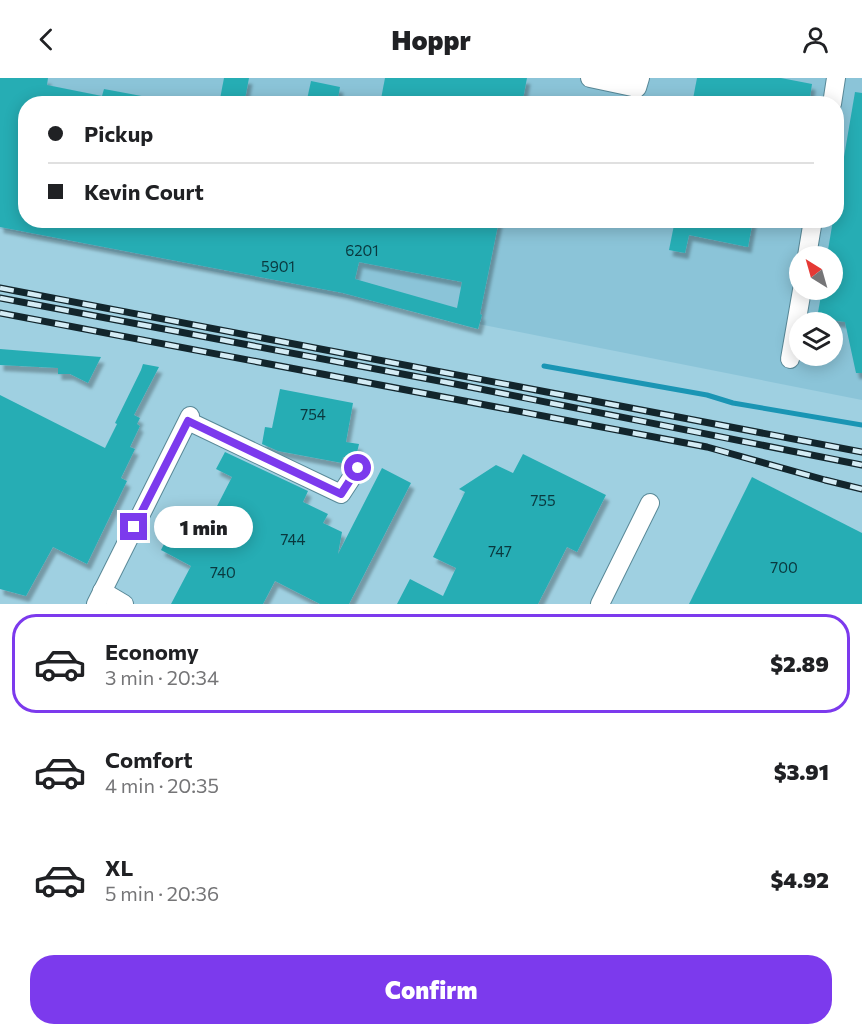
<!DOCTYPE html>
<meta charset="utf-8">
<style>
:root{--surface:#fff;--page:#f6f6f6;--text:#202124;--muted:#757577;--line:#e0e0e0;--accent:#7c3aed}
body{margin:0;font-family:Commissioner,sans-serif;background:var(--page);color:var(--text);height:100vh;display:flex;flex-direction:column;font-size:22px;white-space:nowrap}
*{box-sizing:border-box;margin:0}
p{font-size:20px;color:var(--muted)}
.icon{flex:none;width:33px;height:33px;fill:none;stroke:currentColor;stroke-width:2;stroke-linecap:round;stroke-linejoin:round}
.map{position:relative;height:526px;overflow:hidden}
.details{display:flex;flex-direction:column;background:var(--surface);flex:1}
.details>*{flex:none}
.hud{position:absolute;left:18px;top:18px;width:826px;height:132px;border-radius:24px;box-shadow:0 3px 15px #0003;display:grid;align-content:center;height:132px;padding:0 30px;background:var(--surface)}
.needle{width:39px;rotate:323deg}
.fabs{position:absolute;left:789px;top:168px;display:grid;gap:12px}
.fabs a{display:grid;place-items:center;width:54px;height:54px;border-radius:50%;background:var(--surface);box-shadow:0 3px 15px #0003;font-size:30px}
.end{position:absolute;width:27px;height:27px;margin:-14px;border:8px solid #7c3aed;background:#fff;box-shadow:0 0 0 3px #fff}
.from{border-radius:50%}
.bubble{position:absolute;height:42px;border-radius:21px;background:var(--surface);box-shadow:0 3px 15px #0003;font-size:20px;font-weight:800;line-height:42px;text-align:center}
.hud b{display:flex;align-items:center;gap:21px;height:57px;font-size:22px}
.hud b+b{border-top:2px solid var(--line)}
.hud i{width:15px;height:15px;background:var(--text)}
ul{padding:10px 0 0;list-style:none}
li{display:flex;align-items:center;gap:18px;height:99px;margin:0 12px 9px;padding:0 18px;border:3px solid transparent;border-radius:24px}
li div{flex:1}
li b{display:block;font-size:22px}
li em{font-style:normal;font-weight:800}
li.active{border-color:var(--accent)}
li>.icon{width:54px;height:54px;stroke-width:1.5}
.primary-button{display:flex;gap:12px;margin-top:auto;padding:12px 30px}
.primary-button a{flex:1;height:69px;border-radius:24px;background:var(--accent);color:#fff;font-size:24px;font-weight:800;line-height:69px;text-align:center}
header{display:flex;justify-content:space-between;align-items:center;height:78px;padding:0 30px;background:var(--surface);font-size:27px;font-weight:800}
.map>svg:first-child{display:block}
.built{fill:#8bc4d8;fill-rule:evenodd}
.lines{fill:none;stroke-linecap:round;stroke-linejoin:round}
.stream{stroke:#1a95b4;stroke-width:5}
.building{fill:#27adb4;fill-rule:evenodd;filter:url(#shadow)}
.minor-casing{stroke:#588897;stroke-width:20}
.minor{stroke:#fff;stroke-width:18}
.rail-casing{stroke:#12252c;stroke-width:7}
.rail{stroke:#d4ecf5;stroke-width:4.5;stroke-dasharray:14;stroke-linecap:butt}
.route{stroke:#7c3aed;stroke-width:8}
.labels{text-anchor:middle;stroke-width:4.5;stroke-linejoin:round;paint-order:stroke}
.number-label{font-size:15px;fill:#0a383e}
</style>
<header><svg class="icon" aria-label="back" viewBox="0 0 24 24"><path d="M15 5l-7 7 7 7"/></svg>Hoppr<svg class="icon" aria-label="person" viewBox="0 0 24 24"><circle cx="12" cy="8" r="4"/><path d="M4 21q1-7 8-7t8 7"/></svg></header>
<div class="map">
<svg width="862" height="526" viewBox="0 0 862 526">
<defs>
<filter id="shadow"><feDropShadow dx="3.5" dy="6" stdDeviation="1.5" flood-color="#0004"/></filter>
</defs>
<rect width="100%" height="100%" fill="#9fd0e1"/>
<!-- built -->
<path class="built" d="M0,0H862V322L0,151ZM26,26H837V142H26ZM800,178H832V212H800ZM800,244H832V278H800Z"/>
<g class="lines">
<!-- stream -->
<path class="stream" d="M544,288L707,317L733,325L862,347"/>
</g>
<!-- building -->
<g class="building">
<path d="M0,0H48L47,7L102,18L104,11L147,19V26H26V142H499L480,236L482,237L478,251L343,215L0,149ZM359,184L462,204L457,230L355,201Z"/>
<path d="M224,0H249L244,26H219Z"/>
<path d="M385,0H527L522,26H380Z"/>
<path d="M697,0H781L812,6L809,26H692Z"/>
<path d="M311,3L340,9L337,26H306Z"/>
<path d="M855,14L862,15V295H856L845,244L817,240L822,212H832V178H827L833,142H837V120Z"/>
<path d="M675,142H753L748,169L689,157L685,175L669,172Z"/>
<path d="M0,271L101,279L88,305L70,296H58V290L0,287Z"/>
<path d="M143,286L159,289L134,337L140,340L137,346L140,348L130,369L135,371L121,400L127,403L87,486L53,469L26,518L0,511V317L105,370L117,346L115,345L141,292Z"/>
<path d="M280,311L353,325L346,364L359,366L356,379L352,380L343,379L342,385L278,373L262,366L265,349L272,350Z"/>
<path d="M225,374L308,413L303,424L328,436L323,445L342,454L338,476L382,390L411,405L349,526H320L275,503L263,526H171L191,488L161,472L171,452L200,467L207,456L218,435L214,434L232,399L216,391Z"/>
<path d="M523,376L606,417L577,474L567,469L538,526H397L410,501L443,518L456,490L433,479L465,414L459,411L496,387L513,395Z"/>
<path d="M752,399L862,455V526H689Z"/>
</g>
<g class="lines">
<!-- minor casing -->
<g class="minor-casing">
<g id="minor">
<path d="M590,0L637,10L640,0"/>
<path d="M832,26L836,0"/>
<path d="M807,178L813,142"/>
<path d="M790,281L802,212"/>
<path d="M188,343L341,416L358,390"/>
<path d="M102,513L124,526"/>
<path d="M96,526L190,338"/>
<path d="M600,526L650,425"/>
</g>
</g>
<!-- minor -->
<use href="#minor" class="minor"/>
<!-- rail casing -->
<g class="rail-casing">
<g id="rail">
<path d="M0,210L862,374"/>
<path d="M0,220L450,305L862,387"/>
<path d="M0,235L707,369L825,402L862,411"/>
</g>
</g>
<!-- rail -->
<use href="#rail" class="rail"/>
</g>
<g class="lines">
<!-- route -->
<path class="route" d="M134,449L188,343L341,416L358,390"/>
</g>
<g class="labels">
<!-- number labels -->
<g class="number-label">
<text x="362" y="178">6201</text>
<text x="278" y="194">5901</text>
<text x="313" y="342">754</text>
<text x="543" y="428">755</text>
<text x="293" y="467">744</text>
<text x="500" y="479">747</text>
<text x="784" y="495">700</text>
<text x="223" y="500">740</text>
</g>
</g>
</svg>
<div class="fabs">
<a><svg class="needle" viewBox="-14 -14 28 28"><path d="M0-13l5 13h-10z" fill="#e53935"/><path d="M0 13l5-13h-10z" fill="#757577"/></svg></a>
<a><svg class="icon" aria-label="layers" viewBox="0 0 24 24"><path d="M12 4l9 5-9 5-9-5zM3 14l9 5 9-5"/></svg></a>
</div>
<i class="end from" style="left:358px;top:390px"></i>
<i class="end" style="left:134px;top:449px"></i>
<div class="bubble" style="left:154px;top:428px;width:99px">1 min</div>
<div class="hud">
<b><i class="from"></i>Pickup</b>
<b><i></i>Kevin Court</b>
</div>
</div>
<section class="details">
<ul>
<li class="active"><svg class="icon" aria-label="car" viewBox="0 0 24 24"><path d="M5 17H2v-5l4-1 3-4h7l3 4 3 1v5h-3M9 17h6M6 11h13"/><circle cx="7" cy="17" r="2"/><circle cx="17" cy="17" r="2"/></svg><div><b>Economy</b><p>3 min · 20:34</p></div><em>$2.89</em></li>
<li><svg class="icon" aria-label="car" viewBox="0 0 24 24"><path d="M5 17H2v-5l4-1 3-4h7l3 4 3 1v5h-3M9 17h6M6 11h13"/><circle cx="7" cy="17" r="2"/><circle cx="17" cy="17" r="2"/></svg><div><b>Comfort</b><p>4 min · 20:35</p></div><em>$3.91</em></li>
<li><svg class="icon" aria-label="car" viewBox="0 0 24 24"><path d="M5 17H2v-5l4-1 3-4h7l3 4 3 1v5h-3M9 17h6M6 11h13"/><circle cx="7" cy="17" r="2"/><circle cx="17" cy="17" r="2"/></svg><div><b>XL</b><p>5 min · 20:36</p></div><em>$4.92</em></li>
</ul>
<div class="primary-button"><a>Confirm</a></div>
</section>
